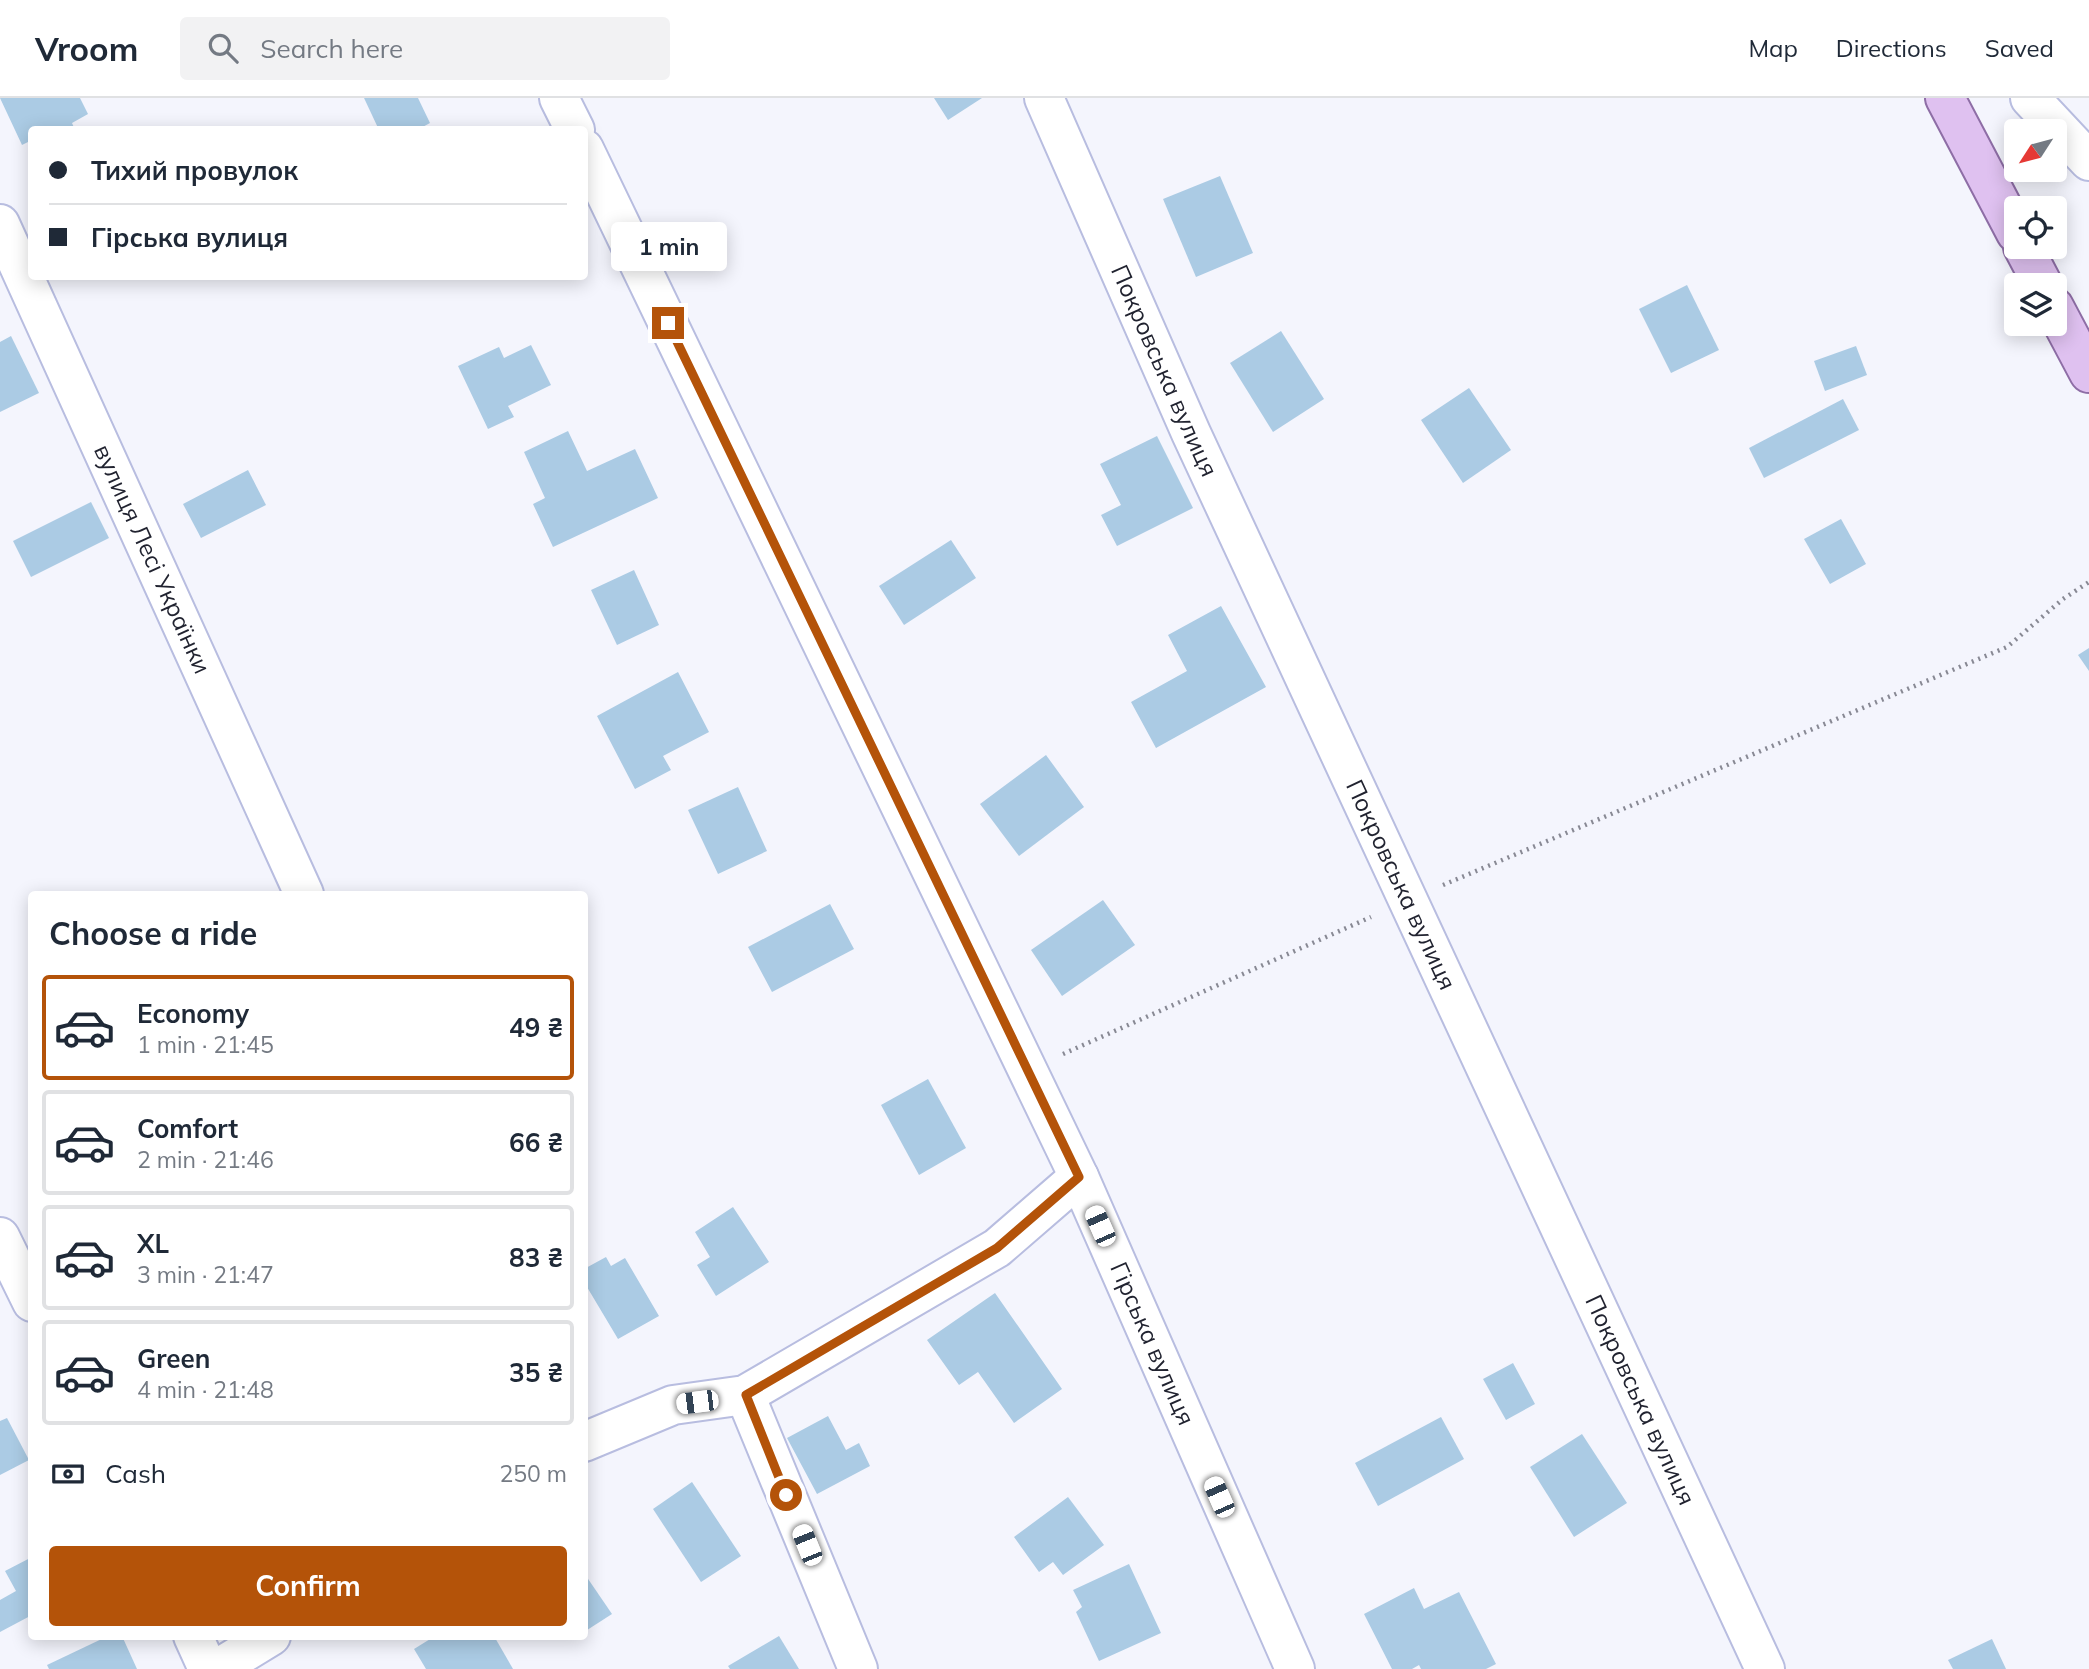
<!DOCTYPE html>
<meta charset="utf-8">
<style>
:root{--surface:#fff;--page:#f2f2f3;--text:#1f2937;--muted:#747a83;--line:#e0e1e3;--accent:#b45309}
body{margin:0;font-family:Mulish,sans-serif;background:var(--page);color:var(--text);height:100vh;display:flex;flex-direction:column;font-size:26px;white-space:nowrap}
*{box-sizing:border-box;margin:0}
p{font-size:23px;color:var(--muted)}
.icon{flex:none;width:38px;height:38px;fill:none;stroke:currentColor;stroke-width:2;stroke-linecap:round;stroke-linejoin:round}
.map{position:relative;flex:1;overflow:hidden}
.sheet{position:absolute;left:28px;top:793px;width:560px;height:749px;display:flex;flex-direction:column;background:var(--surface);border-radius:7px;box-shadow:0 4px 18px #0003}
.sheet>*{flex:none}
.hud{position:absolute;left:28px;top:28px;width:560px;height:154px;border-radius:7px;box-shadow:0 4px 18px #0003;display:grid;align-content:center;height:154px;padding:0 21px;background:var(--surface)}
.needle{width:46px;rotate:234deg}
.controls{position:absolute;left:2004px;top:21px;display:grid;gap:14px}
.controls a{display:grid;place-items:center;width:63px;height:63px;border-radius:7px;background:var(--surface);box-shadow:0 4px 18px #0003;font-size:35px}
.end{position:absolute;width:32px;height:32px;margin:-16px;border:9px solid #b45309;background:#fff;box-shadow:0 0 0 4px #fff}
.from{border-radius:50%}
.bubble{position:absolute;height:49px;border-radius:7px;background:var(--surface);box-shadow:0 4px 18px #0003;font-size:23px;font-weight:700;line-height:49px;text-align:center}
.car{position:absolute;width:21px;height:42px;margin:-21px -10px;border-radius:9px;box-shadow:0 0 5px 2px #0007;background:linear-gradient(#fff 24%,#345 0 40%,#fff 0 76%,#345 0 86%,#fff 0)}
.hud b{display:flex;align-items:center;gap:24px;height:66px;font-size:26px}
.hud b+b{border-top:2px solid var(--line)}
.hud i{width:18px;height:18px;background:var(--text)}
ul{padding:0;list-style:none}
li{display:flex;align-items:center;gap:21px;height:105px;margin:0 14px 10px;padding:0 7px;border:4px solid var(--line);border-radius:7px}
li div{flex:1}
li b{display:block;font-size:26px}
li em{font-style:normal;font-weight:700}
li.active{border-color:var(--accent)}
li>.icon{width:63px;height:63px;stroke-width:1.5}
h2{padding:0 21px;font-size:32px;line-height:84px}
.pay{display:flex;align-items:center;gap:18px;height:77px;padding:0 21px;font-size:26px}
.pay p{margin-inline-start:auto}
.action{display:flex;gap:14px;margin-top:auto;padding:14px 21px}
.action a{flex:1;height:80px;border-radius:7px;background:var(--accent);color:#fff;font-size:28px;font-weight:700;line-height:80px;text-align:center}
header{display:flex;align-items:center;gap:42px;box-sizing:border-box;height:98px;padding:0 35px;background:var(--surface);border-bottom:2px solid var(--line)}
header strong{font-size:33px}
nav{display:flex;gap:38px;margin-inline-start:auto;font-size:24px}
.search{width:490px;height:63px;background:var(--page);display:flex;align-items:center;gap:18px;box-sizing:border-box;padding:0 24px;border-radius:7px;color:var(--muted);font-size:26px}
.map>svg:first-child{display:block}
.building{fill:#abcbe4}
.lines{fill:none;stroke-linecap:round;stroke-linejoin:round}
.minor-casing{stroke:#b8bde0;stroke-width:42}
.major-casing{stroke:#8e6ea6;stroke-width:42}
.path{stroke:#888994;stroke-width:4.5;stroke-dasharray:2 5;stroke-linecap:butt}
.minor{stroke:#fff;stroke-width:38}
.major{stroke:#dfc1f0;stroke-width:38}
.route{stroke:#b45309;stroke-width:9}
.labels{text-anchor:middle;stroke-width:6;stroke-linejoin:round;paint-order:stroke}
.street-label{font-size:24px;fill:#212330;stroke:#fff}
</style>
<header>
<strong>Vroom</strong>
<div class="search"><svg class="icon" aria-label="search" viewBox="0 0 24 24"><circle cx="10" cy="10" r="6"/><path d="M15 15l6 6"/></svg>Search here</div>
<nav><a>Map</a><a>Directions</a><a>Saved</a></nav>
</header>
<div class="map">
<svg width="2089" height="1571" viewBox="0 0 2089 1571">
<rect width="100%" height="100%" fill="#f4f5fd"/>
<!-- building -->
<g class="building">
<path d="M0,0H80L88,16L72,25L75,32H32V42L22,47Z"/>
<path d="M364,0H418L430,25L417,32H379Z"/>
<path d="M934,0H982L948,22Z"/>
<path d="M1220,78L1253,155L1196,179L1163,101Z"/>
<path d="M1687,187L1719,252L1671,275L1639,211Z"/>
<path d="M1281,233L1324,301L1273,334L1230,265Z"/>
<path d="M11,238L39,295L0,314V244Z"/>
<path d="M531,247L551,287L508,308L514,319L488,331L458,268L499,249L504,260Z"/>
<path d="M1856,248L1867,277L1825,293L1814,263Z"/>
<path d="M1469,290L1511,352L1463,385L1421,322Z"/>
<path d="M1843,301L1859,332L1764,380L1749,350Z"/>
<path d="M568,333L587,373L635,351L658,400L553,449L533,406L545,400L524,354Z"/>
<path d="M1157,338L1193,410L1117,448L1101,417L1121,407L1100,366Z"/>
<path d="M248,372L266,407L201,440L183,406Z"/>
<path d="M91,404L109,440L31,479L13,443Z"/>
<path d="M1841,421L1866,466L1830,486L1804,441Z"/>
<path d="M951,442L976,480L904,527L879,488Z"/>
<path d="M634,472L659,527L617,547L591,492Z"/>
<path d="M1221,508L1266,589L1156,650L1131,604L1187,573L1168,537Z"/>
<path d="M2089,550V573L2078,557Z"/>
<path d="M678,574L709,634L663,658L671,672L635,691L597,618Z"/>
<path d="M1046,657L1084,709L1019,758L980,706Z"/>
<path d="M738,689L767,753L718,776L688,712Z"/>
<path d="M1103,802L1135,847L1062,898L1031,852Z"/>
<path d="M830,806L854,851L772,894L748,849Z"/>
<path d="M928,981L966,1050L919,1077L881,1007Z"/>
<path d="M733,1109L769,1164L716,1198L697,1167L710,1159L695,1134Z"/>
<path d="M606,1159L611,1168L625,1160L659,1218L618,1241L584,1184V1171Z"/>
<path d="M995,1195L1062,1291L1014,1325L978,1274L959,1287L927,1242Z"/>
<path d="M1513,1265L1535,1306L1506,1322L1483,1281Z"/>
<path d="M828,1318L846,1352L859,1345L870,1368L817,1396L787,1340Z"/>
<path d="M1441,1319L1464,1361L1378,1408L1355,1365Z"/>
<path d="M7,1320L29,1362L0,1377V1323Z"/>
<path d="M1582,1336L1627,1405L1574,1439L1530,1369Z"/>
<path d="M692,1384L741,1458L701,1484L653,1411Z"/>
<path d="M1068,1399L1104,1447L1063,1477L1053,1464L1039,1474L1014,1439Z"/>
<path d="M32,1459V1517L0,1534V1502L16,1493L5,1473Z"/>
<path d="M1129,1466L1161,1535L1099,1563L1076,1514L1082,1509L1073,1492Z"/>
<path d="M584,1475L612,1516L584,1534Z"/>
<path d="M1414,1490L1424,1511L1459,1494L1496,1566L1486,1571H1421L1419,1567L1412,1571H1392L1364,1516Z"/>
<path d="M108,1538H122L137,1571H49L47,1567Z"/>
<path d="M435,1538H494L513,1571H426L414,1551Z"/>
<path d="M779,1538L799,1571H730L728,1568Z"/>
<path d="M1992,1541L2006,1571H1953L1948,1562Z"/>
</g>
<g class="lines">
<!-- minor casing -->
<g class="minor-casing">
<g id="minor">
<path d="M559,0L575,32"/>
<path id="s1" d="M1044,0L1191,335L1765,1571"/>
<path d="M2030,0L2089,63"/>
<path id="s2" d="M584,51L1079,1079L1295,1571"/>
<path id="s3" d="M0,126L304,796"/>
<path d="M0,1139L32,1204"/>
<path d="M745,1297L858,1571"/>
<path d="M584,1344L673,1307L745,1297L997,1150L1079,1079"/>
<path d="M193,1538L208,1571"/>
<path d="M217,1571L271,1538"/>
</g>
</g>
<!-- major casing -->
<g class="major-casing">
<g id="major">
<path d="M1945,0L2016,135"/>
<path d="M2023,149L2043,187"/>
<path d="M2054,209L2089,275"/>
</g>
</g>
<!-- path -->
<g class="path">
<path d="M1443,787L2007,549L2063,501L2089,484"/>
<path d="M1063,956L1371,819"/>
</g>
<!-- minor -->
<use href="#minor" class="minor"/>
<!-- major -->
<use href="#major" class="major"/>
</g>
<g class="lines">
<!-- route -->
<path class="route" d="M668,225L1079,1079L997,1150L746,1297L786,1397"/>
</g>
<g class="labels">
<!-- street labels -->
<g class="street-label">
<text dy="8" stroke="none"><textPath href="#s1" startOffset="298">Покровська вулиця</textPath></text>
<text dy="8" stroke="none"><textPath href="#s3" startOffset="368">вулиця Лесі Українки</textPath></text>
<text dy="8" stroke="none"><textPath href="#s1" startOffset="864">Покровська вулиця</textPath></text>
<text dy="8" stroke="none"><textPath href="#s2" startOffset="1323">Гірська вулиця</textPath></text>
<text dy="8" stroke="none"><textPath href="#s1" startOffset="1432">Покровська вулиця</textPath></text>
</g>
</g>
</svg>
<div class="controls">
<a><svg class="needle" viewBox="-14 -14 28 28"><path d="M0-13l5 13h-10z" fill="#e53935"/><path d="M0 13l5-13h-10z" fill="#747a83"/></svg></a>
<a><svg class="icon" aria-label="locate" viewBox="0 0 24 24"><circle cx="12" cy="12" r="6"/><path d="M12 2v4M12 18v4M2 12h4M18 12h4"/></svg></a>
<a><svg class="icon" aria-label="layers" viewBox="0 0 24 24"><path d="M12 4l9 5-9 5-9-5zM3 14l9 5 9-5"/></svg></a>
</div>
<i class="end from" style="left:786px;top:1397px"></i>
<i class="end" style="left:668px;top:225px"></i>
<div class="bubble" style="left:611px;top:124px;width:116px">1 min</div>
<i class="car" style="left:1100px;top:1128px;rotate:336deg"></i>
<i class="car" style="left:697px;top:1304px;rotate:263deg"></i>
<i class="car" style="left:1219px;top:1399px;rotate:336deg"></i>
<i class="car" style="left:807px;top:1447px;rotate:338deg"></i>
<div class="hud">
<b><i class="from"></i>Тихий провулок</b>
<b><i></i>Гірська вулиця</b>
</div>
<section class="sheet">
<h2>Choose a ride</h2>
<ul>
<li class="active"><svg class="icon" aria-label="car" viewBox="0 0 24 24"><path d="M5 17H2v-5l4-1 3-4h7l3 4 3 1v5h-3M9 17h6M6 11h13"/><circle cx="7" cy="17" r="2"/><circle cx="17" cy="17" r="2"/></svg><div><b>Economy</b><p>1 min · 21:45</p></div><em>49 ₴</em></li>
<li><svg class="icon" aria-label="car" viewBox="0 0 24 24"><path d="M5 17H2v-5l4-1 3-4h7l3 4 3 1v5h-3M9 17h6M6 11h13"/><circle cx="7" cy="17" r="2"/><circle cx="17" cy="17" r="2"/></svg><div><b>Comfort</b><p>2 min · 21:46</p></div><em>66 ₴</em></li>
<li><svg class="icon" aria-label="car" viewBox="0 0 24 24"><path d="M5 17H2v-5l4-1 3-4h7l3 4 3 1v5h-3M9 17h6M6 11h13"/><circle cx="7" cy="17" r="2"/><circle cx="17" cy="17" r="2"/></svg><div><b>XL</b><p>3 min · 21:47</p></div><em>83 ₴</em></li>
<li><svg class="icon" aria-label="car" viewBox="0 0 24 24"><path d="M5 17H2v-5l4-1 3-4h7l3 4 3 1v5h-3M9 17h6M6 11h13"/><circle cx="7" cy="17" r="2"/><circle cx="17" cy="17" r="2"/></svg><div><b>Green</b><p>4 min · 21:48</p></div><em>35 ₴</em></li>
</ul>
<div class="pay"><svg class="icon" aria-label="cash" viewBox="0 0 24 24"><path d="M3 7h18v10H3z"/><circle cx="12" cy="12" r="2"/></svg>Cash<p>250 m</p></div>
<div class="action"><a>Confirm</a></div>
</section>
</div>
